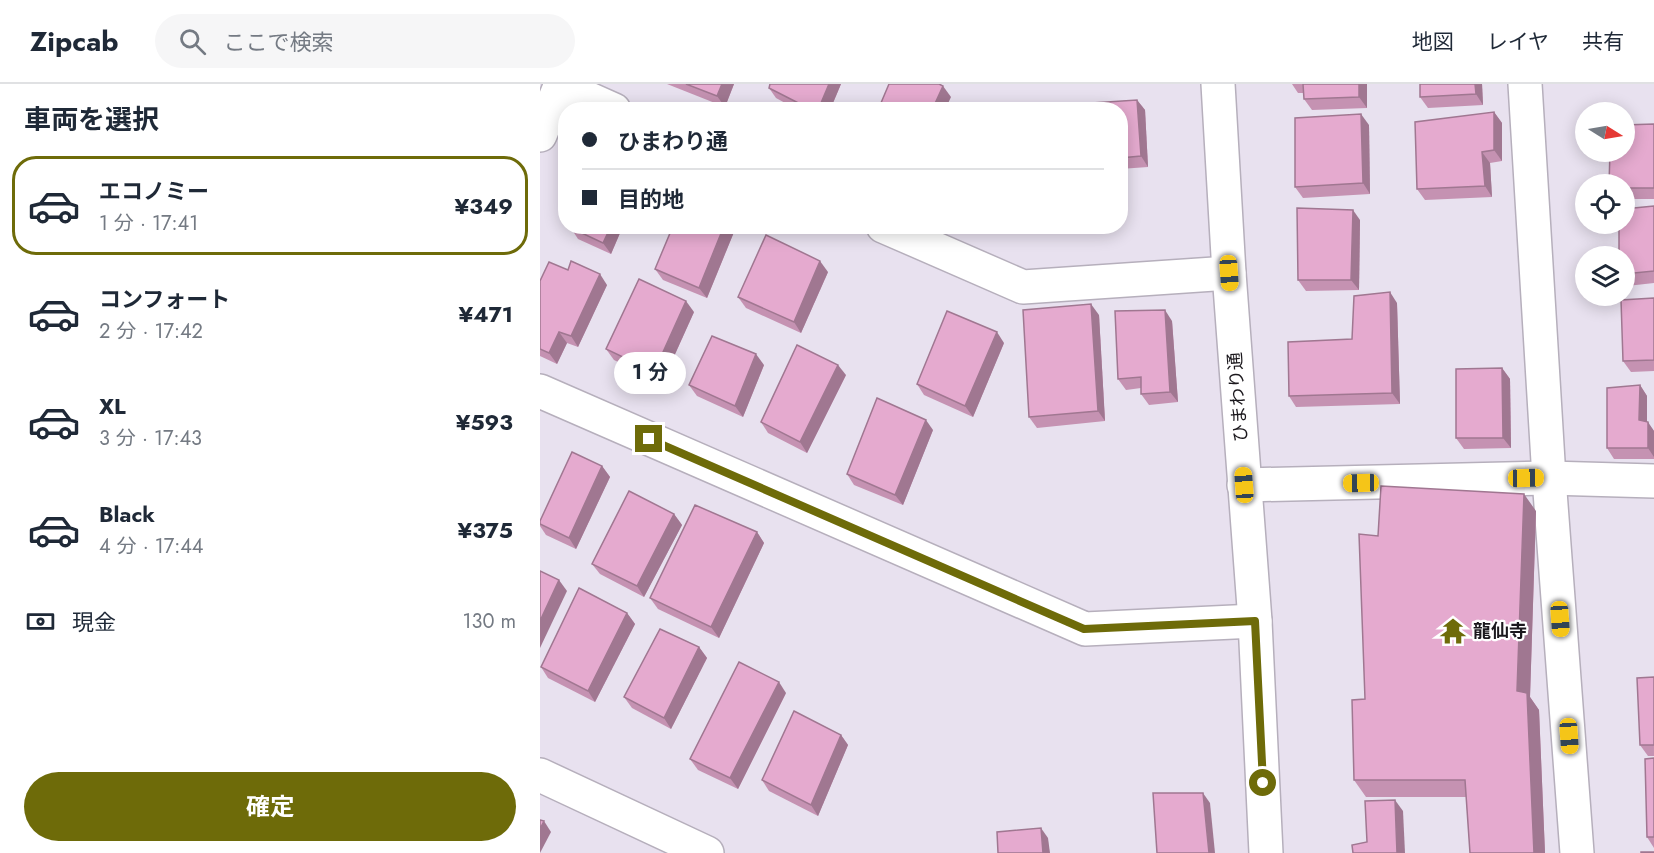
<!DOCTYPE html>
<html lang="ja">
<meta charset="utf-8">
<style>
:root{--surface:#fff;--page:#f6f6f7;--text:#1f2937;--muted:#747a83;--line:#e0e1e3;--accent:#6e6b09}
body{margin:0;font-family:Jost,"Noto Sans JP",sans-serif;background:var(--page);color:var(--text);height:100vh;display:flex;flex-direction:column;font-size:22px;white-space:nowrap}
*{box-sizing:border-box;margin:0}
p{font-size:20px;color:var(--muted)}
.icon{flex:none;width:33px;height:33px;fill:none;stroke:currentColor;stroke-width:2;stroke-linecap:round;stroke-linejoin:round}
.map{position:relative;flex:1;overflow:hidden}
.sheet{display:flex;flex-direction:column;background:var(--surface);width:540px}
.sheet>*{flex:none}
.banner{position:absolute;left:18px;top:18px;width:570px;height:132px;border-radius:24px;box-shadow:0 3px 15px #0003;display:grid;align-content:center;height:132px;padding:0 24px;background:var(--surface)}
.needle{width:39px;rotate:101deg}
.fabs{position:absolute;left:1035px;top:18px;display:grid;gap:12px}
.fabs a{display:grid;place-items:center;width:60px;height:60px;border-radius:50%;background:var(--surface);box-shadow:0 3px 15px #0003;font-size:30px}
.end{position:absolute;width:27px;height:27px;margin:-14px;border:8px solid #6e6b09;background:#fff;box-shadow:0 0 0 3px #fff}
.from{border-radius:50%}
.bubble{position:absolute;height:42px;border-radius:21px;background:var(--surface);box-shadow:0 3px 15px #0003;font-size:20px;font-weight:700;line-height:42px;text-align:center}
.car{position:absolute;width:18px;height:36px;margin:-18px -9px;border-radius:8px;box-shadow:0 0 4px 2px #0007;background:linear-gradient(#f5c518 24%,#345 0 40%,#f5c518 0 76%,#345 0 86%,#f5c518 0)}
.banner b{display:flex;align-items:center;gap:21px;height:57px;font-size:22px}
.banner b+b{border-top:2px solid var(--line)}
.banner i{width:15px;height:15px;background:var(--text)}
ul{padding:0;list-style:none}
li{display:flex;align-items:center;gap:18px;height:99px;margin:0 12px 9px;padding:0 12px;border:3px solid transparent;border-radius:24px}
li div{flex:1}
li b{display:block;font-size:22px}
li em{font-style:normal;font-weight:700}
li.active{border-color:var(--accent)}
li>.icon{width:54px;height:54px;stroke-width:1.5}
h2{padding:0 24px;font-size:27px;line-height:72px}
.pay{display:flex;align-items:center;gap:15px;height:66px;padding:0 24px;font-size:22px}
.pay p{margin-inline-start:auto}
.button{display:flex;gap:12px;margin-top:auto;padding:12px 24px}
.button a{flex:1;height:69px;border-radius:36px;background:var(--accent);color:#fff;font-size:24px;font-weight:700;line-height:69px;text-align:center}
header{display:flex;align-items:center;gap:36px;box-sizing:border-box;height:84px;padding:0 30px;background:var(--surface);border-bottom:2px solid var(--line)}
header strong{font-size:28px}
nav{display:flex;gap:33px;margin-inline-start:auto;font-size:21px}
.search{width:420px;height:54px;background:var(--page);display:flex;align-items:center;gap:15px;box-sizing:border-box;padding:0 21px;border-radius:33px;color:var(--muted);font-size:22px}
main{display:flex;flex:1;min-height:0}
.map>svg:first-child{display:block}
.lines{fill:none;stroke-linecap:round;stroke-linejoin:round}
.minor-casing{stroke:#b6afbc;stroke-width:36}
.minor{stroke:#fff;stroke-width:33}
.wall{fill:#c592b2}
.shaded-wall{fill:#a07791}
.building{fill:#e5aacf;stroke:#a07791;stroke-width:1.5}
.route{stroke:#6e6b09;stroke-width:8}
.labels{text-anchor:middle;stroke-width:4.5;stroke-linejoin:round;paint-order:stroke}
.street-label{font-size:18px;fill:#1b181d;stroke:#fff}
.poi-label{font-size:18px;font-weight:bold;fill:#1b181d;stroke:#fff;text-anchor:start}
</style>
<header>
<strong>Zipcab</strong>
<div class="search"><svg class="icon" aria-label="search" viewBox="0 0 24 24"><circle cx="10" cy="10" r="6"/><path d="M15 15l6 6"/></svg>ここで検索</div>
<nav><a>地図</a><a>レイヤ</a><a>共有</a></nav>
</header>
<main>
<section class="sheet">
<h2>車両を選択</h2>
<ul>
<li class="active"><svg class="icon" aria-label="car" viewBox="0 0 24 24"><path d="M5 17H2v-5l4-1 3-4h7l3 4 3 1v5h-3M9 17h6M6 11h13"/><circle cx="7" cy="17" r="2"/><circle cx="17" cy="17" r="2"/></svg><div><b>エコノミー</b><p>1 分 · 17:41</p></div><em>¥349</em></li>
<li><svg class="icon" aria-label="car" viewBox="0 0 24 24"><path d="M5 17H2v-5l4-1 3-4h7l3 4 3 1v5h-3M9 17h6M6 11h13"/><circle cx="7" cy="17" r="2"/><circle cx="17" cy="17" r="2"/></svg><div><b>コンフォート</b><p>2 分 · 17:42</p></div><em>¥471</em></li>
<li><svg class="icon" aria-label="car" viewBox="0 0 24 24"><path d="M5 17H2v-5l4-1 3-4h7l3 4 3 1v5h-3M9 17h6M6 11h13"/><circle cx="7" cy="17" r="2"/><circle cx="17" cy="17" r="2"/></svg><div><b>XL</b><p>3 分 · 17:43</p></div><em>¥593</em></li>
<li><svg class="icon" aria-label="car" viewBox="0 0 24 24"><path d="M5 17H2v-5l4-1 3-4h7l3 4 3 1v5h-3M9 17h6M6 11h13"/><circle cx="7" cy="17" r="2"/><circle cx="17" cy="17" r="2"/></svg><div><b>Black</b><p>4 分 · 17:44</p></div><em>¥375</em></li>
</ul>
<div class="pay"><svg class="icon" aria-label="cash" viewBox="0 0 24 24"><path d="M3 7h18v10H3z"/><circle cx="12" cy="12" r="2"/></svg>現金<p>130 m</p></div>
<div class="button"><a>確定</a></div>
</section>
<div class="map">
<svg width="1114" height="769" viewBox="0 0 1114 769">
<rect width="100%" height="100%" fill="#e8e1ef"/>
<g class="lines">
<!-- minor casing -->
<g class="minor-casing">
<g id="minor">
<path d="M678,0L689,189L715,537L726,769"/>
<path d="M985,0L1009,394L1037,769"/>
<path d="M20,2L74,26"/>
<path d="M0,51L21,0"/>
<path d="M343,142L483,203L689,189"/>
<path d="M0,307L545,545L715,537"/>
<path d="M704,401L1009,394L1114,397"/>
<path d="M0,691L167,769"/>
</g>
</g>
<!-- minor -->
<use href="#minor" class="minor"/>
</g>
<!-- wall -->
<g class="wall">
<path d="M127,0H194L185,23Z"/>
<path d="M230,0H301L290,26H258L236,14L229,4Z"/>
<path d="M752,0H827V24L772,26L764,15V9H758Z"/>
<path d="M942,0L943,21L888,24L880,13Z"/>
<path d="M597,16L605,26L608,83L580,85V26Z"/>
<path d="M954,28L962,39V77L950,79L952,113L885,116L877,105Z"/>
<path d="M1114,40V115H1084V100Z"/>
<path d="M829,41L830,110L763,114L755,103Z"/>
<path d="M1114,122V199L1087,202L1084,198V172Z"/>
<path d="M820,136L819,206L766,207L758,196Z"/>
<path d="M31,142H83L71,170L38,155L31,144Z"/>
<path d="M184,142H191L194,148L167,214L123,196L115,185Z"/>
<path d="M288,188L261,249L206,224L198,213Z"/>
<path d="M0,197L67,201L38,263L27,259L17,280L0,272Z"/>
<path d="M1114,214V287L1091,288L1083,277Z"/>
<path d="M857,219L860,320L756,323L749,312L812,255Z"/>
<path d="M154,228L122,299L74,276L66,265Z"/>
<path d="M559,231L565,337L497,344L489,333Z"/>
<path d="M632,237L638,318L609,321L601,310V304L586,306L578,295Z"/>
<path d="M464,259L433,333L384,311L377,300Z"/>
<path d="M224,281L203,333L157,312L149,301Z"/>
<path d="M962,284L970,295L971,364L924,365L916,354Z"/>
<path d="M306,291L267,369L228,349L221,338Z"/>
<path d="M1100,301L1107,312V338L1114,347V375H1074L1067,364Z"/>
<path d="M393,346L363,421L314,401L307,390Z"/>
<path d="M62,382L70,393L36,465L6,451L0,442V437Z"/>
<path d="M996,427L990,613L999,626L1005,769H930L926,713H826L814,696L825,615L838,452Z"/>
<path d="M134,430L142,441L104,513L60,490L52,480Z"/>
<path d="M217,448L224,459L179,554L118,525L110,514Z"/>
<path d="M87,529L95,540L55,618L8,594L1,583Z"/>
<path d="M159,563L167,574L131,645L92,624L84,613Z"/>
<path d="M1114,593V672H1108L1100,661Z"/>
<path d="M246,609L198,705L158,686L150,675Z"/>
<path d="M301,651L308,661L278,732L229,707L222,696Z"/>
<path d="M1114,674V764L1107,753Z"/>
</g>
<!-- shaded-wall -->
<g class="shaded-wall">
<path d="M182,0H194L185,23L177,12Z"/>
<path d="M289,0H301L290,26H278Z"/>
<path d="M819,0H827V24L819,13Z"/>
<path d="M935,0H942L943,21L936,10Z"/>
<path d="M403,2L411,13L405,26H392Z"/>
<path d="M597,16L605,26L608,83L601,72Z"/>
<path d="M954,28L962,39V77L954,66Z"/>
<path d="M821,30L829,41L830,110L823,99Z"/>
<path d="M942,68L950,79L952,113L945,102Z"/>
<path d="M813,126L820,136L819,206L811,196Z"/>
<path d="M71,142H83L71,170L63,159Z"/>
<path d="M184,142H191L194,148L167,214L159,204Z"/>
<path d="M280,177L288,188L261,249L254,238Z"/>
<path d="M60,190L67,201L38,263L31,252Z"/>
<path d="M850,208L857,219L860,320L852,309Z"/>
<path d="M146,217L154,228L122,299L114,288Z"/>
<path d="M551,220L559,231L565,337L558,327Z"/>
<path d="M625,226L632,237L638,318L630,308Z"/>
<path d="M19,248L27,259L17,280L9,269Z"/>
<path d="M457,248L464,259L433,333L425,322Z"/>
<path d="M216,270L224,281L203,333L195,322Z"/>
<path d="M298,281L306,291L267,369L260,358Z"/>
<path d="M962,284L970,295L971,364L963,354Z"/>
<path d="M1100,301L1107,312V347L1099,336Z"/>
<path d="M386,336L393,346L363,421L355,411Z"/>
<path d="M1108,338L1114,347V373L1108,364Z"/>
<path d="M62,382L70,393L36,465L29,454Z"/>
<path d="M984,410L996,427L990,613L999,626L1005,769H994L977,607Z"/>
<path d="M134,430L142,441L104,513L97,502Z"/>
<path d="M217,448L224,459L179,554L171,543Z"/>
<path d="M19,496L27,507L0,564V537Z"/>
<path d="M87,529L95,540L55,618L48,607Z"/>
<path d="M159,563L167,574L131,645L124,634Z"/>
<path d="M239,598L246,609L198,705L190,694Z"/>
<path d="M301,651L308,661L278,732L271,721Z"/>
<path d="M663,709L670,719L675,769H669Z"/>
<path d="M855,716L863,727L865,769H857Z"/>
<path d="M4,737L11,748L0,769V745Z"/>
<path d="M501,744L508,754L510,769H503Z"/>
</g>
<!-- building -->
<g class="building">
<path d="M146,0H182L177,12Z"/>
<path d="M230,0H289L278,26H272L229,4Z"/>
<path d="M349,0H399L403,2L392,26H338Z"/>
<path d="M763,0H819V13L764,15Z"/>
<path d="M880,0H935L936,10L880,13Z"/>
<path d="M597,16L601,72L580,74V26H521V21Z"/>
<path d="M445,19L460,26H443Z"/>
<path d="M954,28V66L942,68L945,102L877,105L875,38Z"/>
<path d="M821,30L823,99L755,103V34Z"/>
<path d="M1114,40V104H1084V100H1069L1070,68H1084V41Z"/>
<path d="M1114,122V187L1084,190V172H1079V140H1084V125Z"/>
<path d="M757,124L813,126L811,196H758Z"/>
<path d="M31,142H71L63,159L31,144Z"/>
<path d="M133,142H184L159,204L115,185Z"/>
<path d="M226,151L280,177L254,238L198,213Z"/>
<path d="M31,177L60,190L31,252L19,248L9,269L0,265V197L9,178L28,186Z"/>
<path d="M99,195L146,217L114,288L66,265Z"/>
<path d="M850,208L852,309L749,312L748,258L812,255L814,212Z"/>
<path d="M1114,214V276L1083,277L1081,216Z"/>
<path d="M551,220L558,327L489,333L483,226Z"/>
<path d="M625,226L630,308L601,310V293L578,295L575,227Z"/>
<path d="M407,227L457,248L425,322L377,300Z"/>
<path d="M172,252L216,270L195,322L149,301Z"/>
<path d="M257,261L298,281L260,358L221,338Z"/>
<path d="M962,284L963,354H916V285Z"/>
<path d="M1100,301L1099,336L1108,338V364H1067V304Z"/>
<path d="M337,314L386,336L355,411L307,390Z"/>
<path d="M32,368L62,382L29,454L0,440V437Z"/>
<path d="M841,402L984,410L977,607L987,609L994,769H930L925,696H814L812,616L825,615L819,450L838,452Z"/>
<path d="M89,407L134,430L97,502L52,480Z"/>
<path d="M155,421L217,448L171,543L110,514Z"/>
<path d="M0,487L19,496L0,537Z"/>
<path d="M39,504L87,529L48,607L1,583Z"/>
<path d="M120,545L159,563L124,634L84,613Z"/>
<path d="M199,578L239,598L190,694L150,675Z"/>
<path d="M1114,593V661H1100L1097,594Z"/>
<path d="M254,627L301,651L271,721L222,696Z"/>
<path d="M1114,674V753H1107L1105,675Z"/>
<path d="M613,709H663L669,769H617Z"/>
<path d="M855,716L857,769H813L812,761L827,758L825,717Z"/>
<path d="M0,736L4,737L0,745Z"/>
<path d="M501,744L503,769H458L457,748Z"/>
<rect x="1101" y="768" width="13" height="1"/>
</g>
<g class="lines">
<!-- route -->
<path class="route" d="M109,355L544,545L715,537L723,699"/>
</g>
<!-- icons -->
<defs>
<g id="temple-bare" transform="scale(2.07)"><path d="M0-6L5-2H3V0L6.5 2.5H4V6H1.5V3h-3V6H-4V2.5H-6.5L-3 0V-2H-5Z" fill="#6e6b09" stroke="#fff" stroke-width="2.5" paint-order="stroke"/></g>
</defs>
<g fill-rule="evenodd">
<use href="#temple-bare" x="913" y="547"/>
</g>
<g class="labels">
<!-- street labels -->
<g class="street-label">
<text transform="translate(698 313) rotate(-94)" y="6">ひまわり通</text>
</g>
<!-- poi labels -->
<g class="poi-label">
<text x="933" y="553">龍仙寺</text>
</g>
</g>
</svg>
<div class="fabs">
<a><svg class="needle" viewBox="-14 -14 28 28"><path d="M0-13l5 13h-10z" fill="#e53935"/><path d="M0 13l5-13h-10z" fill="#747a83"/></svg></a>
<a><svg class="icon" aria-label="locate" viewBox="0 0 24 24"><circle cx="12" cy="12" r="6"/><path d="M12 2v4M12 18v4M2 12h4M18 12h4"/></svg></a>
<a><svg class="icon" aria-label="layers" viewBox="0 0 24 24"><path d="M12 4l9 5-9 5-9-5zM3 14l9 5 9-5"/></svg></a>
</div>
<i class="end from" style="left:723px;top:699px"></i>
<i class="end" style="left:109px;top:355px"></i>
<div class="bubble" style="left:74px;top:268px;width:72px">1 分</div>
<i class="car" style="left:689px;top:189px;rotate:176deg"></i>
<i class="car" style="left:986px;top:394px;rotate:89deg"></i>
<i class="car" style="left:821px;top:399px;rotate:269deg"></i>
<i class="car" style="left:704px;top:401px;rotate:356deg"></i>
<i class="car" style="left:1020px;top:535px;rotate:176deg"></i>
<i class="car" style="left:1029px;top:652px;rotate:176deg"></i>
<div class="banner">
<b><i class="from"></i>ひまわり通</b>
<b><i></i>目的地</b>
</div>
</div>
</main>
